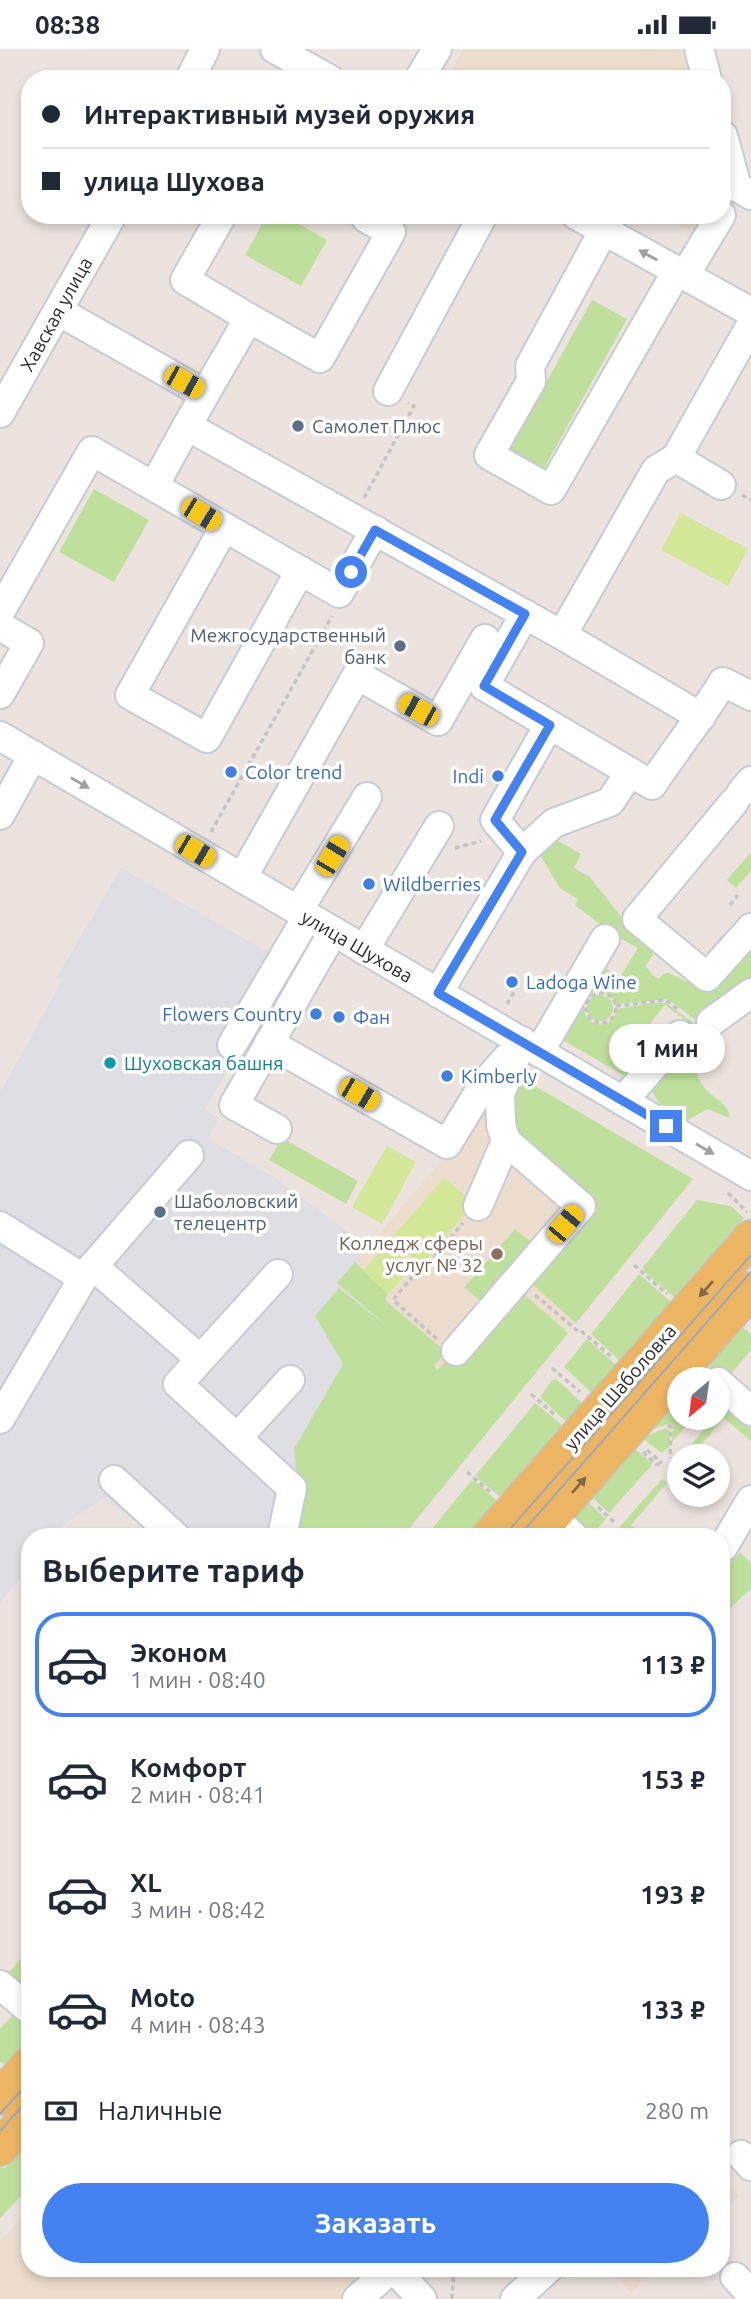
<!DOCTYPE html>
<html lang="ru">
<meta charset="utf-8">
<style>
:root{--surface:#fff;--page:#f6f6f7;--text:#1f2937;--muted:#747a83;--line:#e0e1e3;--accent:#4482f2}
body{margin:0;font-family:Ubuntu,sans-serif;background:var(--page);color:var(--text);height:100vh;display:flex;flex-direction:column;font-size:26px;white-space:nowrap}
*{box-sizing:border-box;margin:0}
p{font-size:23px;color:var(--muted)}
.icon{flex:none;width:38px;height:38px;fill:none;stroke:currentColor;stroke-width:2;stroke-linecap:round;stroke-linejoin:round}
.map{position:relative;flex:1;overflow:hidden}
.details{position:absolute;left:21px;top:1479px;width:709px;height:749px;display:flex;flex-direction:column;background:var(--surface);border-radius:28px;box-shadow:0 4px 10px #0003}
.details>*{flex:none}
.banner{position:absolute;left:21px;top:21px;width:710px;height:154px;border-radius:28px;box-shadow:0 4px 10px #0003;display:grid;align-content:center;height:154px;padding:0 21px;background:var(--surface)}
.needle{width:46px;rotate:209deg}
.controls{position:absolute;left:667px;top:1318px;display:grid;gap:14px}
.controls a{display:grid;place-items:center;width:63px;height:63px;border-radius:50%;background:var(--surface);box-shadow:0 4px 10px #0003;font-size:35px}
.end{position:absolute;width:32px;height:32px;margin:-16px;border:9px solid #4482f2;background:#fff;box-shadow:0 0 0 4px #fff}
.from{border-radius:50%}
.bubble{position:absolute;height:49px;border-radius:24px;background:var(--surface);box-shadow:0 4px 10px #0003;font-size:23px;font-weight:700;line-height:49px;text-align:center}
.car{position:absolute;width:21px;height:42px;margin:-21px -10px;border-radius:9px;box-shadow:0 0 5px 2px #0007;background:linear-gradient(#f5c518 24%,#345 0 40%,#f5c518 0 76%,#345 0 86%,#f5c518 0)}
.banner b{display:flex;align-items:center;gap:24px;height:66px;font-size:26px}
.banner b+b{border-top:2px solid var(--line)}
.banner i{width:18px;height:18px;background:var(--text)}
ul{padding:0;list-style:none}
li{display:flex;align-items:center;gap:21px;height:105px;margin:0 14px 10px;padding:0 7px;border:4px solid transparent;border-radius:28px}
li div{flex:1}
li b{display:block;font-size:26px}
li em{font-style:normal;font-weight:700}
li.active{border-color:var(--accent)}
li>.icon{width:63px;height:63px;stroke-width:1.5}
h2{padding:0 21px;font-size:32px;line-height:84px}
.pay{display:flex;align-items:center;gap:18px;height:77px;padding:0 21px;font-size:26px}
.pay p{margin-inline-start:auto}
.cta{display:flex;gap:14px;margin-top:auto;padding:14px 21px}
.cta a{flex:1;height:80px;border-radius:42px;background:var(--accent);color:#fff;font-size:28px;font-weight:700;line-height:80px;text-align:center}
.status{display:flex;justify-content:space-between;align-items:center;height:49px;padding:0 35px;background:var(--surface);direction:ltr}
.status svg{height:19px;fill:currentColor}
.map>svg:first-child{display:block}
.industrial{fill:#dfdee5}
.education{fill:#edddce}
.green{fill:#bfe09c}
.pitch{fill:#d3e798}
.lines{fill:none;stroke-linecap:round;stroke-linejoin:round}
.minor-casing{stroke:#c6cbd4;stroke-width:32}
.major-casing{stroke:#c4c4c4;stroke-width:38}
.path{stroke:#c4c4c4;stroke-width:3.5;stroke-dasharray:5 3.5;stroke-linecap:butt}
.minor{stroke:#fff;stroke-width:28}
.major{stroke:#ebb564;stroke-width:35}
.tram{stroke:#a0a7b4;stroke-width:2}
.oneway{fill:#a0a0a0}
.oneway2{fill:#816945}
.route{stroke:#4482f2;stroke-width:9}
.service-dot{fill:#5c6f8a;stroke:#fff;stroke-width:2.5}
.shop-dot{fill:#3f7fe0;stroke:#fff;stroke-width:2.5}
.culture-dot{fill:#0f9aa8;stroke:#fff;stroke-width:2.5}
.education-dot{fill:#8d6e63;stroke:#fff;stroke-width:2.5}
.labels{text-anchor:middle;stroke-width:7;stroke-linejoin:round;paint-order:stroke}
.street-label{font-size:19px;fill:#2b2b2b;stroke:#fff}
.service-label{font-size:19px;fill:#4e5e75;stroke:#fff;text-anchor:start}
.shop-label{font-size:19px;fill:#366cbe;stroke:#fff;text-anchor:start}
.culture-label{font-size:19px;fill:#0d838f;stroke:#fff;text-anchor:start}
.education-label{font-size:19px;fill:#785e54;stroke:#fff;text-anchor:end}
</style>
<div class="status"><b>08:38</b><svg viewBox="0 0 49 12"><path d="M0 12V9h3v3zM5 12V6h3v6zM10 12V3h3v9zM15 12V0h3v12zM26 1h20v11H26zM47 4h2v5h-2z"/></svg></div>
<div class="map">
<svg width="751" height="2250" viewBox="0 0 751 2250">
<rect width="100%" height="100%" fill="#ece3de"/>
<!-- industrial -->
<path class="industrial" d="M121,819L282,911L239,1000L205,1061L219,1069L208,1090L274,1128L368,1198L337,1235L497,1372L403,1487H154L104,1449L62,1477L54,1487L30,1488V1517L0,1554V1044L62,932L57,928Z"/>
<!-- education -->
<g class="education">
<path d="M463,0H689L698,30H446Z"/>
<path d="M663,166H703L693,183Z"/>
<path d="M495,1042L681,1145L497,1372L337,1234L483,1063Z"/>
<path d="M721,2126L739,2146L721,2162Z"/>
<path d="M30,2160V2219H361L382,2243L375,2250H0V2192Z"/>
<path d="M609,2219H658L631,2244Z"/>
</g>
<!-- green -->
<g class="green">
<path d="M267,166H283L327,191L301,237L245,206Z"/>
<path d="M592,251L627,270L543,421L508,402Z"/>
<path d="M94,440L149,471L114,533L59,503Z"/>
<path d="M546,785L581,805L574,819L590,828L629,878L655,902L645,918L650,921L649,923L658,930L665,924H669L702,940L719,934L751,903V937L697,972L668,950L617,955L609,945L597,943L587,933L598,915L620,928L638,899L614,886L575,856L578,850L560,839L537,801Z"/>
<path d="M751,803V822L736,839L727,831Z"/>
<path d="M585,936L593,944C565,965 609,994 617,960L651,954H666L698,977L696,979L665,956L640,986L658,1003L630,1030L556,987Z"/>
<circle cx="600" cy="959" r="13"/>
<path d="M681,1005L696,1017C698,1049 731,1049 729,1069L708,1060L687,1071L658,1053L651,1040Z"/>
<path d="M518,1027L693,1130L576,1274L532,1235L598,1161L535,1106L507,1070Z"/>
<path d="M282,1089L358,1132L346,1155L269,1111Z"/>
<path d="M697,1151L731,1157L744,1169L674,1248L644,1222L643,1218Z"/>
<path d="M515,1180L537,1198L486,1256L464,1239Z"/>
<path d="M355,1213L388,1245L385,1251L446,1303L434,1317L437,1321L518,1240L568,1284L403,1487H296L298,1442L294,1400L343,1315L315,1267L339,1239L388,1278L337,1234Z"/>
<path d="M639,1225L671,1253L619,1311L591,1285Z"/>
<path d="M742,1278L751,1285V1301L725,1332L712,1321L706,1310L739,1279Z"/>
<path d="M587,1290L616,1316L591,1343L564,1318Z"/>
<path d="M556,1330L581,1353V1356L567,1372L564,1371L540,1348L552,1331Z"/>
<path d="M535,1354L561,1375L562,1378L502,1446L499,1447L477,1429L476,1426Z"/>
<path d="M671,1356L679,1363V1368L685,1369L689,1373L672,1393L673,1377L671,1374L648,1382Z"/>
<path d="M723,1359L731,1361L751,1378V1392L724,1369L691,1407H681L714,1369L718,1368V1365Z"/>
<path d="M666,1379L670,1381L669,1398L662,1404L642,1389Z"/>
<path d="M633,1398L652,1414L651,1417L609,1464L592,1448Z"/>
<path d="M662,1430L667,1434L631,1476L643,1487H620L615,1483Z"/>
<path d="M471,1432H475L496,1451L495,1454L466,1487H428V1485Z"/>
<path d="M586,1451L606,1470L590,1487L575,1474L570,1458Z"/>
<path d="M740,1503L751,1514V1540L721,1567V1510L728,1516Z"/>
<path d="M30,1899V1922L15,1940L2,1925L5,1921L9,1923Z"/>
<path d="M18,1960L30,1971V2006L7,2016L0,2013V1980Z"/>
<path d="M27,2094H30V2133L19,2149L0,2169V2118L5,2119Z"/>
</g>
<!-- pitch -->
<g class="pitch">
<path d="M681,464L748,500L728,537L661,501Z"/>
<path d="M387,1097L416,1113L382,1175L352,1158Z"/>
<path d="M444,1129L474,1154L422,1216L391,1190Z"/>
<path d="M386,1195L413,1217L388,1245L363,1222Z"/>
</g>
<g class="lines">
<!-- minor casing -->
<g class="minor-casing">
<g id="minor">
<path d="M275,0L329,30"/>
<path d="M699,0L707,30"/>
<path d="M190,30L205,0"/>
<path d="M419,30L437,0"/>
<path d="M723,87L737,138L751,146"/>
<path d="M576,166L751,263"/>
<path d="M604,181L530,317L531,332L489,406L551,441L677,222"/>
<path d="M685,226L721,166"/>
<path d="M58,262L205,345L187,377L562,586L701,668"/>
<path d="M249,269L320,309L391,183L366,169L368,166"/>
<path d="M388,342L483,166"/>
<path d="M205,345L249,269L185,231L222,166"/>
<path d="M0,364L112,166"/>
<path d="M676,409L721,436"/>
<path d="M154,437L187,377"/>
<path d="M224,479L130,646L207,689L300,522"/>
<path d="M0,563L92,402L339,544L375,481"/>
<path d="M525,565L484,637L652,736C675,701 701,669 723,633L751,647"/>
<path d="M0,577L29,594L0,645"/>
<path d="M562,586L656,421L676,409L751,276"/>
<path d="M0,687L751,1127"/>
<path d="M741,744L751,732"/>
<path d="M734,753L637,870L707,928L751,879"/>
<path d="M0,766L33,706"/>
<path d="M522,803L495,771L549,676"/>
<path d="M242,829L357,626L438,672L485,590"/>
<path d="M298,862L367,748"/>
<path d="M364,901L439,777"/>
<path d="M438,944L522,803L554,774L610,753L630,723"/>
<path d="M711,973L751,944"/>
<path d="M269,994L447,1095L484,1035L506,1010"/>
<path d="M232,996L307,868"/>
<path d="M539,1003L605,890"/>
<path d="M623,1052L680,986"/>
<path d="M277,1080L234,1056L333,883"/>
<path d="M478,1157L506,1092"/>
<path d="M0,1177L83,1229L0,1370"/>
<path d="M93,1217L200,1310"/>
<path d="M278,1225L178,1335L292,1439L282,1488"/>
<path d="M83,1229L189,1106"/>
<path d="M456,1302L581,1157L506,1092L501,1076L500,1045L522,992"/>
<path d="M718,1333L751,1362"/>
<path d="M237,1389L290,1331"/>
<path d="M114,1431L176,1488"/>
<path d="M538,1454L574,1488"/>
<path d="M723,1498L751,1451"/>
<path d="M0,1936L30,1961"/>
<path d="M741,2106L751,2117"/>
<path d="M393,2219L422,2250"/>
<path d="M735,2228L751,2245"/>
<path d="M357,2250L393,2219"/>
<path d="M515,2250L549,2219"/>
</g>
</g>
<!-- major casing -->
<g class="major-casing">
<g id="major">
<path d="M489,1488L751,1189"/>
<path d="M534,1488L751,1241"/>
<path d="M0,2048L30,2015"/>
<path d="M0,2099L30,2065"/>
</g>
</g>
<!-- path -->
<g class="path">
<path d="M528,169L530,166"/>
<path d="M742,446L751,451"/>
<path d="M364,449L414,357L408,354"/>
<path d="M211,783L332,567"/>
<path d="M455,799L481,792"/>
<path d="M730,856L738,846"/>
<circle cx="601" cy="959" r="15"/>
<path d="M507,955L516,939L511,935"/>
<path d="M616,957L666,951L679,961"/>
<path d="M728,1144L747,1163"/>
<path d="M634,1216L667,1245"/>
<path d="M535,1246L580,1284"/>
<path d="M581,1282L612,1308"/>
<path d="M437,1290L393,1251L418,1221L426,1218L463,1174"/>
<path d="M552,1319L580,1343"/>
<path d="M531,1345L556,1367"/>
<path d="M688,1368L697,1377"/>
<path d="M668,1376L671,1378L670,1409"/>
<path d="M647,1401L662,1414"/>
<path d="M643,1403L656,1415L664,1416"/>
<path d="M467,1423L490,1443"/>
<path d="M598,1458L614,1473"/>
<path d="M608,1480L616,1488"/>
<path d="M419,1483L424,1488"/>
<path d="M452,2250L454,2219"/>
</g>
<!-- minor -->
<use href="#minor" class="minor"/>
<!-- major -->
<use href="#major" class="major"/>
<!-- tram -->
<g class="tram">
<path d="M503,1488L751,1206"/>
<path d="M518,1488L751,1223"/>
<path d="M0,2065L30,2032"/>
<path d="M0,2082L30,2049"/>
</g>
</g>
<!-- one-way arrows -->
<defs><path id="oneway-solid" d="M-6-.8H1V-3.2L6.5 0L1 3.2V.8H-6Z" transform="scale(1.75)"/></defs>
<g class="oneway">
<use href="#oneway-solid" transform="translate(648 206) rotate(-151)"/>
<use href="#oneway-solid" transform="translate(80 734) rotate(30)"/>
<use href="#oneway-solid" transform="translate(705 1100) rotate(30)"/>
</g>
<g class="oneway2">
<use href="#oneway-solid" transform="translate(706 1240) rotate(131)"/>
<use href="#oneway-solid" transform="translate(579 1436) rotate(-49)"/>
</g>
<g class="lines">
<!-- route -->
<path class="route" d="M351,523L375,481L525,565L484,637L550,676L495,771L522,803L438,944L666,1077"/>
</g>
<!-- markers -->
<g class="service-dot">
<circle cx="298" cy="377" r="7"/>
<circle cx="400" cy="597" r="7"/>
<circle cx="160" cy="1163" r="7"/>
</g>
<g class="shop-dot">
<circle cx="231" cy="723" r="7"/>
<circle cx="498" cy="727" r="7"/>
<circle cx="369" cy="835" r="7"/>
<circle cx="512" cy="933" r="7"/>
<circle cx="316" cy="965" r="7"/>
<circle cx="339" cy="968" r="7"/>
<circle cx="447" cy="1027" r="7"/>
</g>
<circle class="culture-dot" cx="110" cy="1014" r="7"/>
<circle class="education-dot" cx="497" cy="1205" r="7"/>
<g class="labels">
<!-- street labels -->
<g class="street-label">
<text transform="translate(56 265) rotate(-61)" y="7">Хавская улица</text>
<text transform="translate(357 897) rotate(30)" y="7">улица Шухова</text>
<text transform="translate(620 1338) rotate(-49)" y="7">улица Шаболовка</text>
</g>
<!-- service labels -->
<g class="service-label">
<text x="312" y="384">Самолет Плюс</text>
<text x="386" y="593" text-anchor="end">Межгосударственный<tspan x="386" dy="22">банк</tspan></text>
<text x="174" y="1159">Шаболовский<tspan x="174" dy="22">телецентр</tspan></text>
</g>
<!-- shop labels -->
<g class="shop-label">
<text x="245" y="730">Color trend</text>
<text x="484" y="734" text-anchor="end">Indi</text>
<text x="383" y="842">Wildberries</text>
<text x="526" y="940">Ladoga Wine</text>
<text x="302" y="972" text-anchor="end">Flowers Country</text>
<text x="353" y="975">Фан</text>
<text x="461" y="1034">Kimberly</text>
</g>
<!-- culture labels -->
<g class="culture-label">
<text x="124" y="1021">Шуховская башня</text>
</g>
<!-- education labels -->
<g class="education-label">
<text x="483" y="1201">Колледж сферы<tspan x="483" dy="22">услуг № 32</tspan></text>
</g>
</g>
</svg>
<div class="controls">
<a><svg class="needle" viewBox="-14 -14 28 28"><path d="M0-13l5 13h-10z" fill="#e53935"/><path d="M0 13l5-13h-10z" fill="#747a83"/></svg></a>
<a><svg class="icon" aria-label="layers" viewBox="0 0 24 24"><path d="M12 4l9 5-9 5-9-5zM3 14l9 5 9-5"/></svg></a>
</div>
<i class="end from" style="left:351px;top:523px"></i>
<i class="end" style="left:666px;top:1077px"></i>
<div class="bubble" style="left:609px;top:975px;width:116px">1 мин</div>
<i class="car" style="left:184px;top:333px;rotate:119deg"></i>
<i class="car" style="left:201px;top:465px;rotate:121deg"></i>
<i class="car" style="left:418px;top:661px;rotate:299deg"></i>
<i class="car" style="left:195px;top:802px;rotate:120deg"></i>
<i class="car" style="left:332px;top:807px;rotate:31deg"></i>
<i class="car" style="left:359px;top:1045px;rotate:120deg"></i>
<i class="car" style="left:565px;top:1175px;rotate:40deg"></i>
<div class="banner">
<b><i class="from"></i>Интерактивный музей оружия</b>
<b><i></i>улица Шухова</b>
</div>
<section class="details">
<h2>Выберите тариф</h2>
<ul>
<li class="active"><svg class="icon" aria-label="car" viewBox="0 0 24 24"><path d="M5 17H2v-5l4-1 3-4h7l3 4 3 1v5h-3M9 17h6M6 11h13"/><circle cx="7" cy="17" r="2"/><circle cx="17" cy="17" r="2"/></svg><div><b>Эконом</b><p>1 мин · 08:40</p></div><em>113 ₽</em></li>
<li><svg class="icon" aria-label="car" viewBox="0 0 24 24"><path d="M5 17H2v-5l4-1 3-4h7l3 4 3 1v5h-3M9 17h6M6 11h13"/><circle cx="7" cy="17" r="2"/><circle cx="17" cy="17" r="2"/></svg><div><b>Комфорт</b><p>2 мин · 08:41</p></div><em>153 ₽</em></li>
<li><svg class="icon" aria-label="car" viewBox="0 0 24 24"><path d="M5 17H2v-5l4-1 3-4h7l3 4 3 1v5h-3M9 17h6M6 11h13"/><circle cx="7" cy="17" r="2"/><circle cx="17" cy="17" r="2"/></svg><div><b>XL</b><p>3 мин · 08:42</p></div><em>193 ₽</em></li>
<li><svg class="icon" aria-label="car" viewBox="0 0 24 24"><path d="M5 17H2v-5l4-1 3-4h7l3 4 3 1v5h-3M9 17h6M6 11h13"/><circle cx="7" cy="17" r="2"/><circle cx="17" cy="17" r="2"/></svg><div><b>Moto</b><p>4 мин · 08:43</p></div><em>133 ₽</em></li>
</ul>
<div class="pay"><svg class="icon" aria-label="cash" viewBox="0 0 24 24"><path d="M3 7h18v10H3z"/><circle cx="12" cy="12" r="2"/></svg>Наличные<p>280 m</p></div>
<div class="cta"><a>Заказать</a></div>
</section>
</div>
